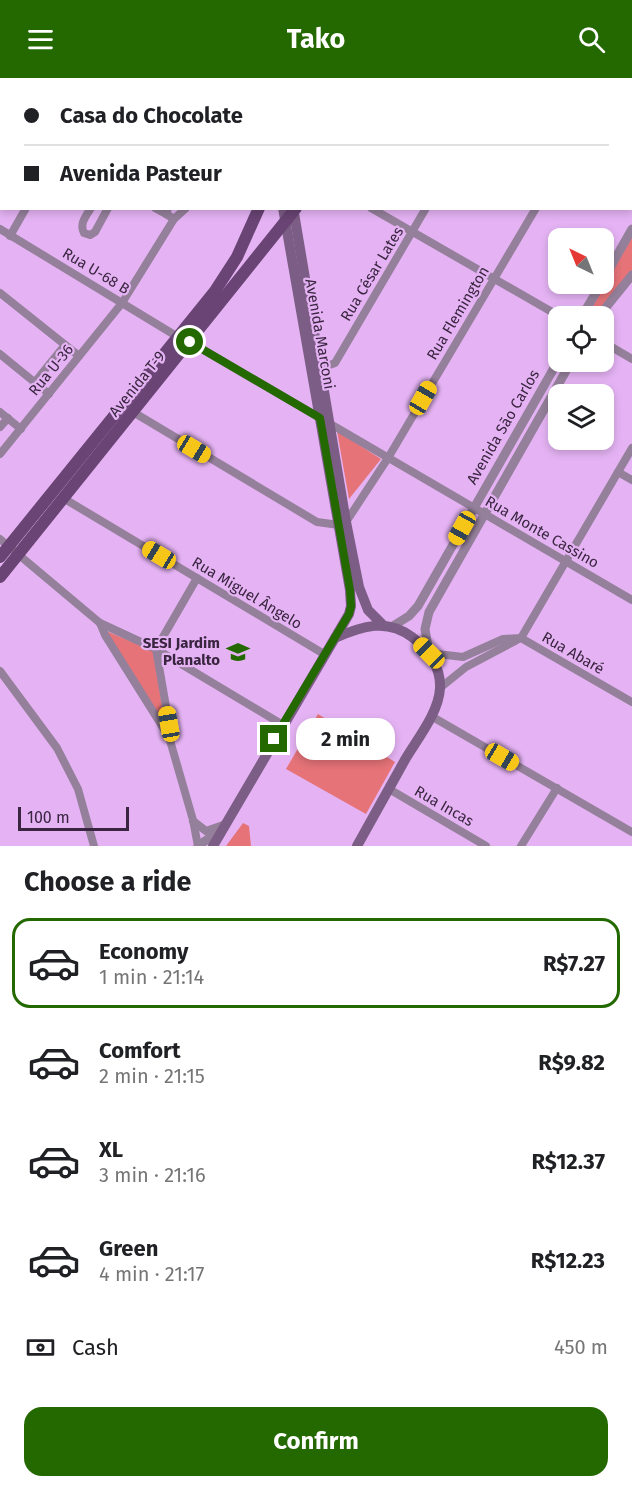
<!DOCTYPE html>
<meta charset="utf-8">
<style>
:root{--surface:#fff;--page:#f2f2f2;--text:#202124;--muted:#757577;--line:#e0e0e0;--accent:#246800}
body{margin:0;font-family:"Fira Sans",sans-serif;background:var(--page);color:var(--text);height:100vh;display:flex;flex-direction:column;font-size:22px;white-space:nowrap}
*{box-sizing:border-box;margin:0}
p{font-size:20px;color:var(--muted)}
.icon{flex:none;width:33px;height:33px;fill:none;stroke:currentColor;stroke-width:2;stroke-linecap:round;stroke-linejoin:round}
.map{position:relative;height:768px;overflow:hidden}
.panel{display:flex;flex-direction:column;background:var(--surface);flex:1}
.panel>*{flex:none}
.guide{position:absolute;left:0px;top:0px;width:633px;height:132px;box-shadow:0 3px 9px #0003;display:grid;align-content:center;height:132px;padding:0 24px;background:var(--surface)}
.needle{width:39px;rotate:317deg}
.controls{position:absolute;left:548px;top:150px;display:grid;gap:12px}
.controls a{display:grid;place-items:center;width:66px;height:66px;border-radius:12px;background:var(--surface);box-shadow:0 3px 9px #0003;font-size:30px}
.scale{position:absolute;left:18px;bottom:15px;width:111px;box-sizing:border-box;padding-left:6px;border:3px solid #39253f;border-top:0;font-size:16px;line-height:21px;white-space:nowrap;color:#39253f;-webkit-text-stroke:4px #e5b3f4;paint-order:stroke}
.end{position:absolute;width:27px;height:27px;margin:-14px;border:8px solid #246800;background:#fff;box-shadow:0 0 0 3px #fff}
.from{border-radius:50%}
.bubble{position:absolute;height:42px;border-radius:18px;background:var(--surface);box-shadow:0 3px 9px #0003;font-size:20px;font-weight:700;line-height:42px;text-align:center}
.car{position:absolute;width:18px;height:36px;margin:-18px -9px;border-radius:8px;box-shadow:0 0 4px 2px #0007;background:linear-gradient(#f5c518 24%,#345 0 40%,#f5c518 0 76%,#345 0 86%,#f5c518 0)}
.guide b{display:flex;align-items:center;gap:21px;height:57px;font-size:22px}
.guide b+b{border-top:2px solid var(--line)}
.guide i{width:15px;height:15px;background:var(--text)}
ul{padding:0;list-style:none}
li{display:flex;align-items:center;gap:18px;height:90px;margin:0 12px 9px;padding:0 12px;border:3px solid transparent;border-radius:18px}
li div{flex:1}
li b{display:block;font-size:22px}
li em{font-style:normal;font-weight:700}
li.selected{border-color:var(--accent)}
li>.icon{width:54px;height:54px;stroke-width:1.5}
h2{padding:0 24px;font-size:27px;line-height:72px}
.pay{display:flex;align-items:center;gap:15px;height:66px;padding:0 24px;font-size:22px}
.pay p{margin-inline-start:auto}
.primary-button{display:flex;gap:12px;margin-top:auto;padding:12px 24px}
.primary-button a{flex:1;height:69px;border-radius:18px;background:var(--accent);color:#fff;font-size:24px;font-weight:700;line-height:69px;text-align:center}
header{display:flex;justify-content:space-between;align-items:center;height:78px;padding:0 24px;background:var(--accent);color:#fff;font-size:27px;font-weight:700}
.map>svg:first-child{display:block}
.green{fill:#e57378}
.lines{fill:none;stroke-linecap:round;stroke-linejoin:round}
.minor{stroke:#95809b;stroke-width:8}
.tertiary{stroke:#95809b;stroke-width:9}
.secondary{stroke:#7c5d85;stroke-width:10}
.primary{stroke:#694474;stroke-width:12}
.route{stroke:#246800;stroke-width:8}
.labels{text-anchor:middle;stroke-width:4.5;stroke-linejoin:round;paint-order:stroke}
.street-label{font-size:15px;fill:#39253f;stroke:#e5b3f4}
.poi-label{font-size:15px;font-weight:bold;fill:#39253f;stroke:#e5b3f4;text-anchor:end}
</style>
<header><svg class="icon" aria-label="menu" viewBox="0 0 24 24"><path d="M4 6h16M4 12h16M4 18h16"/></svg>Tako<svg class="icon" aria-label="search" viewBox="0 0 24 24"><circle cx="10" cy="10" r="6"/><path d="M15 15l6 6"/></svg></header>
<div class="map">
<svg width="632" height="768" viewBox="0 0 632 768">
<rect width="100%" height="100%" fill="#e5b3f4"/>
<!-- green -->
<g class="green">
<path d="M632,158V195L595,238H591L589,235Z"/>
<path d="M337,353L381,381L349,421Z"/>
<path d="M104,552L153,573L166,652Z"/>
<path d="M318,636L395,684L366,736L286,691Z"/>
<path d="M243,745L249,748L251,768H226Z"/>
</g>
<g class="lines">
<!-- minor -->
<g class="minor">
<path d="M220,0L222,2"/>
<path d="M286,0L289,2"/>
<path d="M440,0L442,2"/>
<path d="M548,0V2"/>
<path d="M24,2L25,0"/>
<path d="M0,41H2"/>
<path d="M0,55L2,52"/>
<path d="M91,130C86,138 79,146 84,155L90,157L95,154L108,130"/>
<path d="M155,130L166,136"/>
<path d="M168,130L166,136L174,141L186,130"/>
<path d="M371,130L559,238"/>
<path d="M0,151L178,259"/>
<path d="M10,158L26,130"/>
<path d="M0,215L79,278"/>
<path d="M190,264L632,522"/>
<path d="M603,264L632,281"/>
<path d="M0,276L49,316"/>
<path d="M316,292L335,285L426,130"/>
<path d="M35,304L65,267"/>
<path d="M0,334L21,351"/>
<path d="M133,334L317,444L339,447L346,444L388,380L536,130"/>
<path d="M0,349L8,340"/>
<path d="M0,376L122,225L174,141"/>
<path d="M618,394L632,402"/>
<path d="M63,420L324,576"/>
<path d="M0,461L100,545L105,557L169,659L193,742L198,768"/>
<path d="M100,545L156,571L283,647"/>
<path d="M521,560L632,370"/>
<path d="M521,560L632,624"/>
<path d="M429,575L463,579L503,561L521,560"/>
<path d="M0,593L57,670L78,711L94,768"/>
<path d="M440,610L466,589L517,562"/>
<path d="M431,638L632,754"/>
<path d="M169,658V646L156,571L197,500"/>
<path d="M389,711L486,768"/>
<path d="M193,743L206,753L223,747"/>
<path d="M521,768L557,710"/>
</g>
<!-- tertiary -->
<g class="tertiary">
<path d="M148,0L150,2"/>
<path d="M603,202L632,151"/>
<path d="M582,238L601,206"/>
<path d="M599,238L632,197"/>
<path d="M393,548L409,538L418,528L558,283"/>
<path d="M429,575L425,551L429,534L571,284"/>
<path d="M198,768L221,752"/>
</g>
<!-- secondary -->
<g class="secondary">
<path d="M294,135L346,444L359,509L368,532L382,546"/>
<path d="M335,560C362,548 387,540 412,559C428,571 441,589 440,610C439,634 418,660 406,680C390,709 373,739 357,768"/>
<path d="M213,768L349,536L351,528L350,512L283,130"/>
</g>
<!-- primary -->
<g class="primary">
<path d="M328,2L329,0"/>
<path d="M340,2L341,0"/>
<path d="M0,479L215,213L237,179L259,130"/>
<path d="M0,499L296,130"/>
</g>
</g>
<g class="lines">
<!-- route -->
<path class="route" d="M190,264L320,340L350,512L351,528L349,536L274,661"/>
</g>
<!-- icons -->
<defs>
<g id="school-bare" transform="scale(1.8)"><path d="M0-5L7-2L0 1L-7-2ZM-4 1L0 2.5L4 1V4Q0 6-4 4Z" fill="#246800" stroke="#e5b3f4" stroke-width="2.5" paint-order="stroke"/></g>
</defs>
<g fill-rule="evenodd">
<use href="#school-bare" x="238" y="574"/>
</g>
<g class="labels">
<!-- street labels -->
<g class="street-label">
<text transform="translate(96 193) rotate(31)" y="5">Rua U-68 B</text>
<text transform="translate(372 196) rotate(-59)" y="5">Rua César Lates</text>
<text transform="translate(458 235) rotate(-59)" y="5">Rua Flemington</text>
<text transform="translate(320 256) rotate(80)" y="5">Avenida Marconi</text>
<text transform="translate(51 292) rotate(-51)" y="5">Rua U-36</text>
<text transform="translate(137 306) rotate(-51)" y="5">Avenida T-9</text>
<text transform="translate(503 349) rotate(-60)" y="5">Avenida São Carlos</text>
<text transform="translate(542 454) rotate(30)" y="5">Rua Monte Cassino</text>
<text transform="translate(247 515) rotate(31)" y="5">Rua Miguel Ângelo</text>
<text transform="translate(573 575) rotate(30)" y="5">Rua Abaré</text>
<text transform="translate(444 728) rotate(30)" y="5">Rua Incas</text>
</g>
<!-- poi labels -->
<g class="poi-label">
<text x="220" y="570">SESI Jardim<tspan x="220" dy="17">Planalto</tspan></text>
</g>
</g>
</svg>
<div class="controls">
<a><svg class="needle" viewBox="-14 -14 28 28"><path d="M0-13l5 13h-10z" fill="#e53935"/><path d="M0 13l5-13h-10z" fill="#757577"/></svg></a>
<a><svg class="icon" aria-label="locate" viewBox="0 0 24 24"><circle cx="12" cy="12" r="6"/><path d="M12 2v4M12 18v4M2 12h4M18 12h4"/></svg></a>
<a><svg class="icon" aria-label="layers" viewBox="0 0 24 24"><path d="M12 4l9 5-9 5-9-5zM3 14l9 5 9-5"/></svg></a>
</div>
<div class="scale">100 m</div>
<i class="end from" style="left:190px;top:264px"></i>
<i class="end" style="left:274px;top:661px"></i>
<div class="bubble" style="left:296px;top:640px;width:99px">2 min</div>
<i class="car" style="left:423px;top:320px;rotate:30deg"></i>
<i class="car" style="left:194px;top:371px;rotate:121deg"></i>
<i class="car" style="left:462px;top:450px;rotate:209deg"></i>
<i class="car" style="left:159px;top:477px;rotate:301deg"></i>
<i class="car" style="left:429px;top:575px;rotate:315deg"></i>
<i class="car" style="left:169px;top:646px;rotate:350deg"></i>
<i class="car" style="left:502px;top:679px;rotate:120deg"></i>
<div class="guide">
<b><i class="from"></i>Casa do Chocolate</b>
<b><i></i>Avenida Pasteur</b>
</div>
</div>
<section class="panel">
<h2>Choose a ride</h2>
<ul>
<li class="selected"><svg class="icon" aria-label="car" viewBox="0 0 24 24"><path d="M5 17H2v-5l4-1 3-4h7l3 4 3 1v5h-3M9 17h6M6 11h13"/><circle cx="7" cy="17" r="2"/><circle cx="17" cy="17" r="2"/></svg><div><b>Economy</b><p>1 min · 21:14</p></div><em>R$7.27</em></li>
<li><svg class="icon" aria-label="car" viewBox="0 0 24 24"><path d="M5 17H2v-5l4-1 3-4h7l3 4 3 1v5h-3M9 17h6M6 11h13"/><circle cx="7" cy="17" r="2"/><circle cx="17" cy="17" r="2"/></svg><div><b>Comfort</b><p>2 min · 21:15</p></div><em>R$9.82</em></li>
<li><svg class="icon" aria-label="car" viewBox="0 0 24 24"><path d="M5 17H2v-5l4-1 3-4h7l3 4 3 1v5h-3M9 17h6M6 11h13"/><circle cx="7" cy="17" r="2"/><circle cx="17" cy="17" r="2"/></svg><div><b>XL</b><p>3 min · 21:16</p></div><em>R$12.37</em></li>
<li><svg class="icon" aria-label="car" viewBox="0 0 24 24"><path d="M5 17H2v-5l4-1 3-4h7l3 4 3 1v5h-3M9 17h6M6 11h13"/><circle cx="7" cy="17" r="2"/><circle cx="17" cy="17" r="2"/></svg><div><b>Green</b><p>4 min · 21:17</p></div><em>R$12.23</em></li>
</ul>
<div class="pay"><svg class="icon" aria-label="cash" viewBox="0 0 24 24"><path d="M3 7h18v10H3z"/><circle cx="12" cy="12" r="2"/></svg>Cash<p>450 m</p></div>
<div class="primary-button"><a>Confirm</a></div>
</section>
